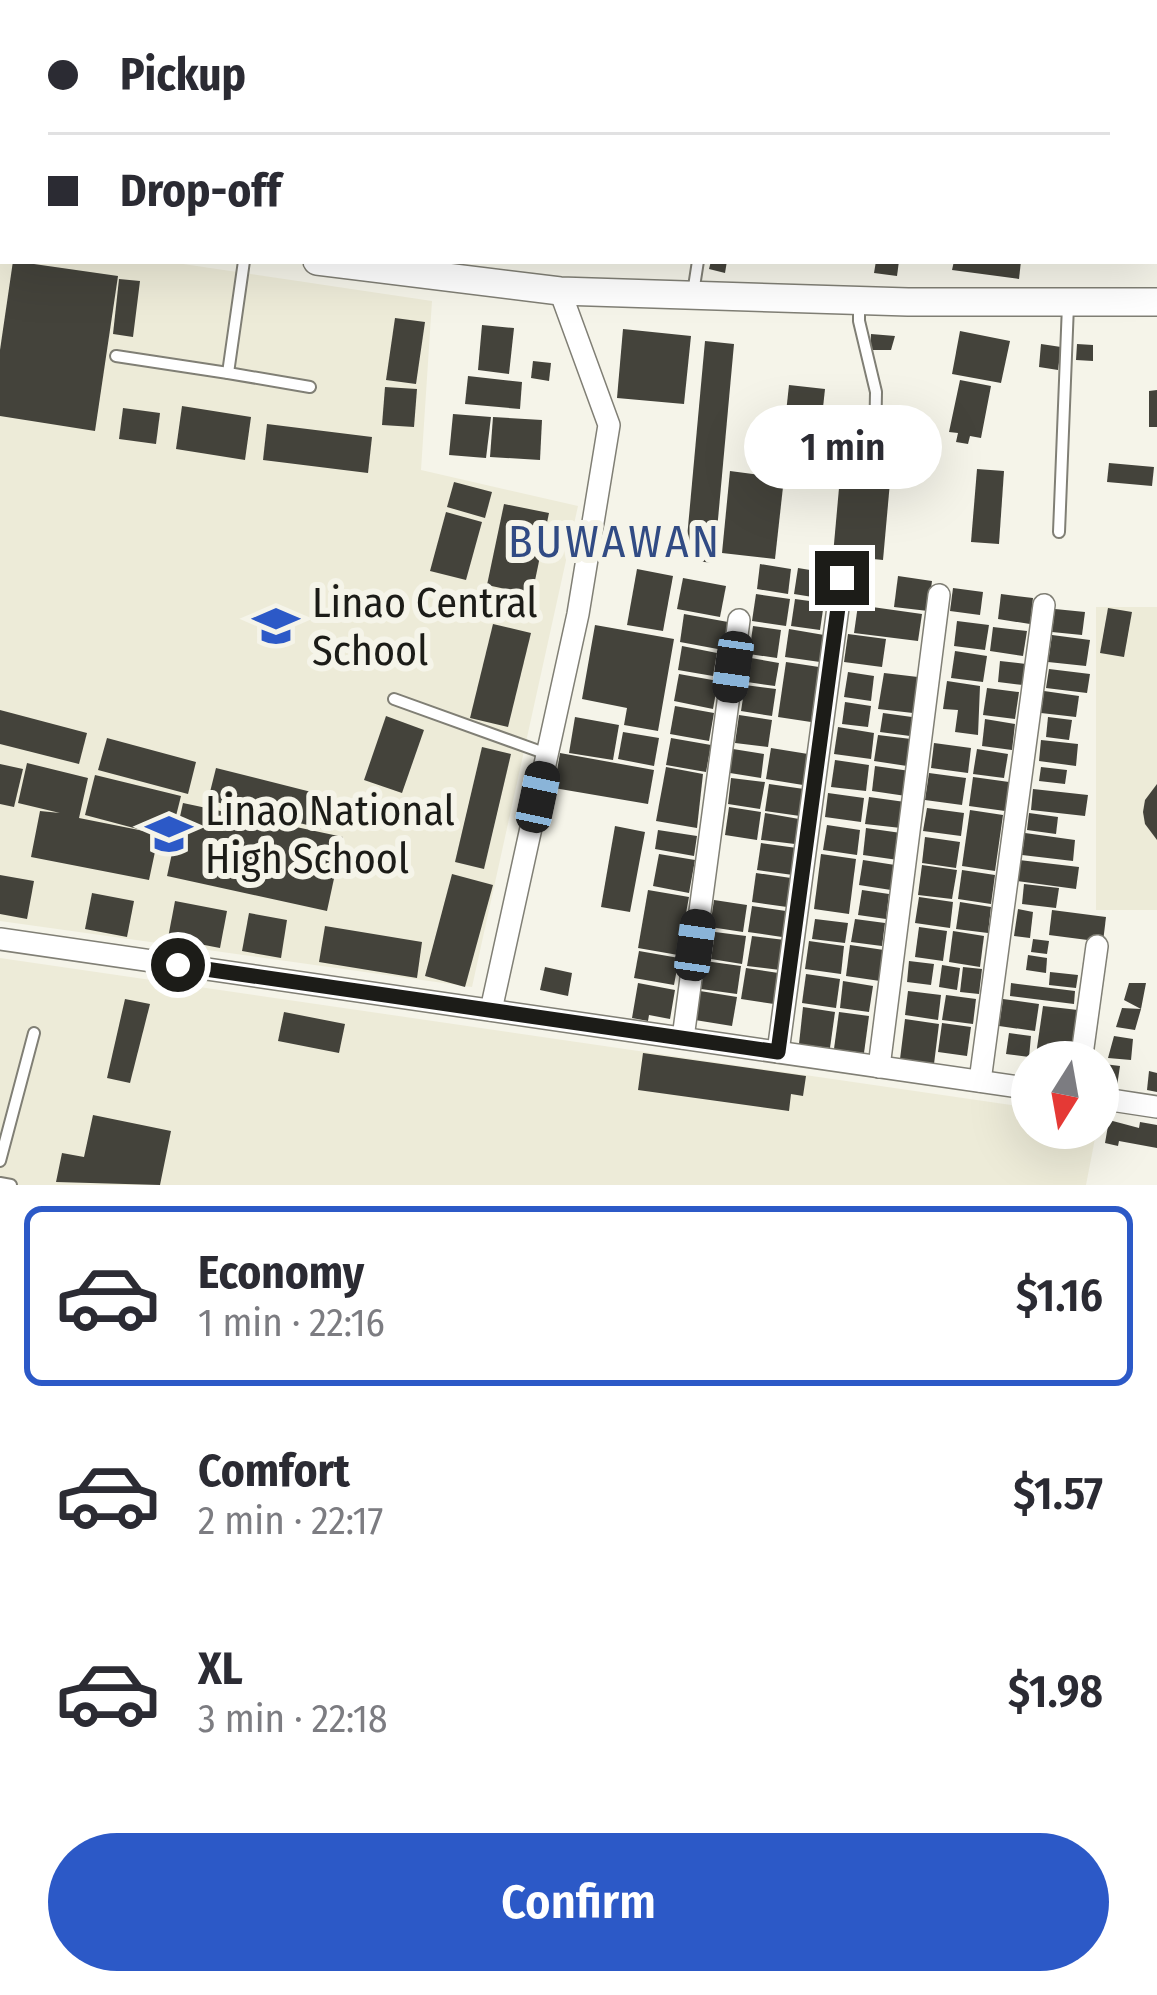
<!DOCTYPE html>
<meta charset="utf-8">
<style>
:root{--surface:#fff;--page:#f7f7f7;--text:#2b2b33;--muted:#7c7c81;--line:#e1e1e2;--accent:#2c59c7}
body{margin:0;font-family:"Fira Sans Condensed",sans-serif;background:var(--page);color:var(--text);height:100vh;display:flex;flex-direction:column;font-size:45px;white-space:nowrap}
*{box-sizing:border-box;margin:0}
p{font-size:39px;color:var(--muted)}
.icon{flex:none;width:66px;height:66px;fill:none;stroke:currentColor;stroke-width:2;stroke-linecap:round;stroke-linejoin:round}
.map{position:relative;height:1185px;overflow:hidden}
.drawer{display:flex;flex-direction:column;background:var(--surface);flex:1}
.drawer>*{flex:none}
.hud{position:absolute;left:0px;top:0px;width:1158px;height:264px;box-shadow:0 12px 48px #0002;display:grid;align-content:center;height:264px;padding:0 48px;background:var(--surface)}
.needle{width:78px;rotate:191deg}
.tools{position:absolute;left:1011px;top:1041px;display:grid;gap:24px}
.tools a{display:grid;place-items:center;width:108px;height:108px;border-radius:50%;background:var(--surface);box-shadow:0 12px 48px #0002;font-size:60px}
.end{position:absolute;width:54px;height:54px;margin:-27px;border:15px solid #1c1c18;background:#fff;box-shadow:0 0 0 6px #fff}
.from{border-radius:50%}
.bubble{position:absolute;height:84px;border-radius:42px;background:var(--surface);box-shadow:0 12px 48px #0002;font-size:39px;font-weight:600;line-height:84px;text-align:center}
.car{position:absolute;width:36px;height:72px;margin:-36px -18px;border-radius:15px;box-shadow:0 0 9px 3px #0007;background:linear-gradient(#222 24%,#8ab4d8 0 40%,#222 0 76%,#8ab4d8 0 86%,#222 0)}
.hud b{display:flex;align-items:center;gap:42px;height:114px;font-size:45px}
.hud b+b{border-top:3px solid var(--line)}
.hud i{width:30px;height:30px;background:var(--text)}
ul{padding:21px 0 0;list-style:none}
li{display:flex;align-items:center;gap:36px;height:180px;margin:0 24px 18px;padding:0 24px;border:6px solid transparent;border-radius:18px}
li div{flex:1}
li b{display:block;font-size:45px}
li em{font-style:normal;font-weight:600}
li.on{border-color:var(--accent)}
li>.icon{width:108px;height:108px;stroke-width:1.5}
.action{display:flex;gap:24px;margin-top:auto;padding:24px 48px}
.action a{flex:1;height:138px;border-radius:72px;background:var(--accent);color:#fff;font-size:48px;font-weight:600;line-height:138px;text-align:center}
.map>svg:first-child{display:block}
.built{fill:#edebd8}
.water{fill:#89aaef;stroke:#687fae;stroke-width:3}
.building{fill:#44433b}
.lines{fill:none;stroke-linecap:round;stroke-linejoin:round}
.lane-casing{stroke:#807f75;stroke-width:14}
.street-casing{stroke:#807f75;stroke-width:24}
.secondary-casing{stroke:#807f75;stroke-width:30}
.lane{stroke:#fff;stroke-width:10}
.street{stroke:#fff;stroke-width:21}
.secondary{stroke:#fff;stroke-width:27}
.route{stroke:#1c1c18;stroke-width:15}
.labels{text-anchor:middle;stroke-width:12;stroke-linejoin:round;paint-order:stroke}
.poi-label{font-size:42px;fill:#1c1c18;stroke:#f5f4e9;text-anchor:start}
.neighbourhood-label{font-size:45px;letter-spacing:3px;fill:#314b84;stroke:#f5f4e9}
</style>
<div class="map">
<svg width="1157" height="1185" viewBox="0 0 1157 1185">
<rect width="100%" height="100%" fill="#f5f4e9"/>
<!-- built -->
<g class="built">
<path d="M0,237L3,261H163L432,301L421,470L578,506L472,987L0,921Z"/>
<rect x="1096" y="607" width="61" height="303"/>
<path d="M0,958L1031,1108L1032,1128H1097L1086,1185H0Z"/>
</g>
<!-- water -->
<path class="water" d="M695,0H919L717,3Z"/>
<!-- building -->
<g class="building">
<path d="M13,261L118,276L95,431L0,416V350Z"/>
<path d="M711,261H727L725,273L709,269Z"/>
<path d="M876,261H899L897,276L874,273Z"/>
<path d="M954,261H1021L1019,279L952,270Z"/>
<path d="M119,279L140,281L133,337L113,334Z"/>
<path d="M395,318L425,322L416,384L386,380Z"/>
<path d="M482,325L514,328L509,374L478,370Z"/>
<path d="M623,329L691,336L684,404L617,398Z"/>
<path d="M960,331L1010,341L1001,383L952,374Z"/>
<path d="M871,334L895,336L891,350H870Z"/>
<path d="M705,341L734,344L714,563L685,560Z"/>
<path d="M1041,344L1061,347L1058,370L1039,367Z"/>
<path d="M1077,344L1093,345V361L1076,360Z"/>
<path d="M533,361L551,363L549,381L531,378Z"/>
<path d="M468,376L522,382L520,409L465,404Z"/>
<path d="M960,380L991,386L981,438L970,436L968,444L956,442L958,433L949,432Z"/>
<path d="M789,385L825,389L821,426L785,422Z"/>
<path d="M385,387L417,389L414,427L382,425Z"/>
<path d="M1157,390V427H1149V391Z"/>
<path d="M182,406L251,417L245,460L176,449Z"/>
<path d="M123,408L160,413L156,444L119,439Z"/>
<path d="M841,409L870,411L866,465L837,463Z"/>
<path d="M453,414L491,417L486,458L449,455Z"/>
<path d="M493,417L542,420L540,460L490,457Z"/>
<path d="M267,424L372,437L368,473L263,460Z"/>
<path d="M1109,463L1154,467L1152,486L1107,482Z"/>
<path d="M841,466L891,471L883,560L833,555Z"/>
<path d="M977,469L1004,471L999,544L971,542Z"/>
<path d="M730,471L784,478L775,559L722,553Z"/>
<path d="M454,482L492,492L485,518L447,507Z"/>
<path d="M504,504L549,513L532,595L487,585Z"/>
<path d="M446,512L482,522L466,580L430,571Z"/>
<path d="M760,564L791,569L788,594L757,589Z"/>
<path d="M798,568L828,573L825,599L794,594Z"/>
<path d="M637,569L673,576L663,631L627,625Z"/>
<path d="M898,576L932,581L928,611L894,607Z"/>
<path d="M683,578L726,586L720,617L677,609Z"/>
<path d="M953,588L983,592L980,615L950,611Z"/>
<path d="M756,594L790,599L786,626L752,621Z"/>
<path d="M1001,594L1033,598L1030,624L998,619Z"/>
<path d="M795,599L824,603L820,630L791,626Z"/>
<path d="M858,605L922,614L918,641L854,633Z"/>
<path d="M1108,608L1132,612L1124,657L1100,653Z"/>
<path d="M1055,609L1085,612L1082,635L1052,632Z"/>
<path d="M684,614L728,622L723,650L680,642Z"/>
<path d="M957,621L989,625L985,650L954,646Z"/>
<path d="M493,624L531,633L508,727L470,718Z"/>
<path d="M595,625L674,639L658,731L624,725L627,708L582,699Z"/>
<path d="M753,626L781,630L777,658L749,654Z"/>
<path d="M993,627L1027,631L1023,656L990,651Z"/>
<path d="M789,629L824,635L820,662L785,657Z"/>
<path d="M848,634L886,639L882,667L844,662Z"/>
<path d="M1052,635L1090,640L1086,666L1048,662Z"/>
<path d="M682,646L717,653L713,676L678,670Z"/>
<path d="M955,651L987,656L983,682L951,678Z"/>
<path d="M751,658L779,663L775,686L747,682Z"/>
<path d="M1000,661L1026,664L1023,685L998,682Z"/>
<path d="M786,662L819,667L811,722L778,717Z"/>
<path d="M1049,669L1090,674L1087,693L1046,688Z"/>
<path d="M848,672L874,676L871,701L844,697Z"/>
<path d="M884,673L918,677L913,713L878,709Z"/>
<path d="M679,674L718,681L713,709L674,701Z"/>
<path d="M947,681L980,686L978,735L955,732L958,710L943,709Z"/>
<path d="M745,685L776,689L772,716L741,711Z"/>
<path d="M987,688L1019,692L1015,719L983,715Z"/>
<path d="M1044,691L1079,696L1076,717L1041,713Z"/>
<path d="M845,702L871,706L868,727L842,724Z"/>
<path d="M675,706L714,713L709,741L670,734Z"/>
<path d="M0,710L87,733L79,764L0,744Z"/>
<path d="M883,713L912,717L910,736L880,732Z"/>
<path d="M739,715L772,720L768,747L735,743Z"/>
<path d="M386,716L424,730L402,793L364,780Z"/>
<path d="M575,717L619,725L613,760L569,753Z"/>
<path d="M1048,717L1072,720L1069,740L1046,737Z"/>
<path d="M985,719L1015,724L1012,750L982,746Z"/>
<path d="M838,727L874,733L871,759L834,754Z"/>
<path d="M623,732L659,738L654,766L618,759Z"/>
<path d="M878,735L911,739L907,766L874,761Z"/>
<path d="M107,738L196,762L188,794L98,770Z"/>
<path d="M671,738L711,745L706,772L666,765Z"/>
<path d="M1041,740L1078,744L1076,766L1039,761Z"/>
<path d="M934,743L971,748L968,773L931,768Z"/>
<path d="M482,747L511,754L484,869L455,862Z"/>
<path d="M771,748L808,754L803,785L766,779Z"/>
<path d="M733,749L764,754L761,778L730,773Z"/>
<path d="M977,749L1008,754L1004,778L973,774Z"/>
<path d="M560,753L654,770L648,804L554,788Z"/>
<path d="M835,760L869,765L866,791L831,787Z"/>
<path d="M27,763L88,778L79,818L149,832L85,815L95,775L181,796L171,836L159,833L149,880L31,857L40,811L60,813L18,803Z"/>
<path d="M0,764L23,769L14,807L0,804Z"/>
<path d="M875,766L910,771L906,796L872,791Z"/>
<path d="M666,767L703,774L697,828L656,821Z"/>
<path d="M1041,767L1067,770L1065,784L1039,781Z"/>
<path d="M216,768L339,799L331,831L208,800Z"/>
<path d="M929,773L966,778L962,805L925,800Z"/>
<path d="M973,777L1009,782L1005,811L969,806Z"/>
<path d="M731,778L765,782L760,809L728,804Z"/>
<path d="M769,784L804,789L800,816L765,811Z"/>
<path d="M1157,784V840L1145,824L1143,812L1145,800Z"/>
<path d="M1033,789L1088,795L1085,816L1031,810Z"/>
<path d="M828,793L864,798L861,822L825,817Z"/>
<path d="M869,797L905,802L901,828L865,824Z"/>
<path d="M183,803L343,837L327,911L167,876Z"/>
<path d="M729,807L761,812L757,840L725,835Z"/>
<path d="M927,808L964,813L961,836L923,831Z"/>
<path d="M970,810L1003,815L995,871L962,866Z"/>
<path d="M765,813L799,819L795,844L761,840Z"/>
<path d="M1029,813L1058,817L1056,834L1027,830Z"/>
<path d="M827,825L860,830L857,855L823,850Z"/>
<path d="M615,826L645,832L630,912L601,907Z"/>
<path d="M866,828L901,833L898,860L863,855Z"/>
<path d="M658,830L697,836L694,856L655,849Z"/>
<path d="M1025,833L1075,840L1073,861L1022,855Z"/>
<path d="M925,837L960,842L956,868L922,863Z"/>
<path d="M761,843L797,848L793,875L757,870Z"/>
<path d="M659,854L695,860L689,893L653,886Z"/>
<path d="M821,854L856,859L849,914L814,909Z"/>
<path d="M863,860L895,865L891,890L859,885Z"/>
<path d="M1019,860L1079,867L1076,889L1017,881Z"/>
<path d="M922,865L957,870L952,899L918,895Z"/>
<path d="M962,870L995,875L991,904L958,899Z"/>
<path d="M756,873L791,878L787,907L752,902Z"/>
<path d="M452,874L493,885L465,987L425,976Z"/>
<path d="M0,875L34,881L27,919L0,914Z"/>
<path d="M1024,884L1059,888L1056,908L1022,904Z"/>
<path d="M648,890L689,897L678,955L638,948Z"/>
<path d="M862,890L889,894L886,919L858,915Z"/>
<path d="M92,893L134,901L127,937L85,929Z"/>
<path d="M919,897L953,902L950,928L915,923Z"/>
<path d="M714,900L747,905L743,932L710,927Z"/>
<path d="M175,901L227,911L220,948L168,938Z"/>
<path d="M960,902L991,907L988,933L956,929Z"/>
<path d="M752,906L786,911L782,937L748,932Z"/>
<path d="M1018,909L1033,912L1030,938L1014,936Z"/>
<path d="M1052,910L1106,917L1103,942L1049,935Z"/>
<path d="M249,913L287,920L281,958L242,951Z"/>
<path d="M815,919L848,923L845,943L812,939Z"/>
<path d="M855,919L885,923L882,946L851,942Z"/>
<path d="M325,926L422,942L417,978L319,962Z"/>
<path d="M919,927L947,931L943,961L915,957Z"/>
<path d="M953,931L984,936L980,967L949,962Z"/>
<path d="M715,932L746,936L742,964L711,959Z"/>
<path d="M752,936L785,940L780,970L747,966Z"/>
<path d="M1033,939L1049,941L1047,954L1031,952Z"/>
<path d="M809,941L844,946L841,974L805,969Z"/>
<path d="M850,945L884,950L880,981L846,976Z"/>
<path d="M639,951L679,958L674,985L634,978Z"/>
<path d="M1028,955L1047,958L1046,973L1026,970Z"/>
<path d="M705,961L741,966L737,994L701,989Z"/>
<path d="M909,961L934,964L931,985L907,982Z"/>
<path d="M942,965L960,968L957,990L939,987Z"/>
<path d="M545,967L572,973L568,996L540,990Z"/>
<path d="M963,967L982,969L979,994L960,992Z"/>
<path d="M746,968L785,974L781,1005L741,999Z"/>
<path d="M1050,972L1078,975L1076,988L1049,985Z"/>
<path d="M806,974L840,979L836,1008L802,1003Z"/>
<path d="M843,981L873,986L869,1012L840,1008Z"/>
<path d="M638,983L675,990L670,1019L649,1015L648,1021L632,1018Z"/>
<path d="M1011,983L1075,991L1074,1004L1010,996Z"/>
<path d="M1129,983H1146L1141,1009L1135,1030L1116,1027L1122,1008L1141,1009L1124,1000Z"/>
<path d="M700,991L737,997L732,1026L695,1020Z"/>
<path d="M908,991L941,995L938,1020L905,1015Z"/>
<path d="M946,995L976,999L973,1024L942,1020Z"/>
<path d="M125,999L150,1004L130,1083L107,1078Z"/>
<path d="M1003,999L1039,1004L1035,1031L999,1026Z"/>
<path d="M1043,1006L1078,1010L1072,1062H1035Z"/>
<path d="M803,1007L835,1012L830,1048L799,1044Z"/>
<path d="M284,1012L345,1024L339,1053L278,1041Z"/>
<path d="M839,1012L869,1016L864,1053L834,1049Z"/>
<path d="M905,1019L939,1024L934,1064L900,1059Z"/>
<path d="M942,1023L971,1027L967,1056L938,1052Z"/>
<path d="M1009,1033L1031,1036L1029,1057L1006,1054Z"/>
<path d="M1114,1036L1133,1039L1131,1060L1108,1058Z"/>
<path d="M643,1053L806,1076L803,1096L791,1094L789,1111L638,1090Z"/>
<path d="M1104,1064L1120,1066L1117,1086L1100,1084Z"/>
<path d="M1149,1071L1157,1073V1092L1147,1090Z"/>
<path d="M93,1115L171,1131L160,1185L56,1182L62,1153L84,1157Z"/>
<path d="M1109,1120L1139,1128L1140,1122L1157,1125V1148L1119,1141L1118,1146L1105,1143Z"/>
</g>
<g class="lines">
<!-- lane casing -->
<g class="lane-casing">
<g id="lane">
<path d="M198,3L199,0"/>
<path d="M693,293L698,261"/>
<path d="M859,302V321L876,392L875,446"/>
<path d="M116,356L228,373L244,261"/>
<path d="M228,373L310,387"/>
<path d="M1059,532L1068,305"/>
<path d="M394,699L547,754"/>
<path d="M0,1161L34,1033"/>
<path d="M0,1183L11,1185"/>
</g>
</g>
<!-- street casing -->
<g class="street-casing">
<g id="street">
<path d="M0,939L1032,1089"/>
<path d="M491,1010L578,614L609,425L560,291"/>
<path d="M683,1038L739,620"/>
<path d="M778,1052L842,578"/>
<path d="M1081,1062L1097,946"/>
<path d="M879,1067L939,595"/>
<path d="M980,1081L1044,605"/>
<path d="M1098,1098L1157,1107"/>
</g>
</g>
<!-- secondary casing -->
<g class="secondary-casing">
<g id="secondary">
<path d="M0,209L3,210"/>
<path d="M317,261L560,291L908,302H1157"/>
</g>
</g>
<!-- lane -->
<use href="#lane" class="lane"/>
<!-- street -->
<use href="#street" class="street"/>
<!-- secondary -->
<use href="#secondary" class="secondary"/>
</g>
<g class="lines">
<!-- route -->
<path class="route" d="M178,965L778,1052L842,578"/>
</g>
<!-- icons -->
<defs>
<g id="school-bare" transform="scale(3.6)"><path d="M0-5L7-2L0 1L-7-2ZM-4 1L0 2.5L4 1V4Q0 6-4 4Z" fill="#2c59c7" stroke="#f5f4e9" stroke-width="2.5" paint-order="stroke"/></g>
</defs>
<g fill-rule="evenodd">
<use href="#school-bare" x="276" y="626"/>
<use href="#school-bare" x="169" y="834"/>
</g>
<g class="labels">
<!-- poi labels -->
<g class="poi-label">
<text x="312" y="617">Linao Central<tspan x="312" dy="48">School</tspan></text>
<text x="205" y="825">Linao National<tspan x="205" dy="48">High School</tspan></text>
</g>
<!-- neighbourhood labels -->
<g class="neighbourhood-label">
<text x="615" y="557">BUWAWAN</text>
</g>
</g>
</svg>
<div class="tools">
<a><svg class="needle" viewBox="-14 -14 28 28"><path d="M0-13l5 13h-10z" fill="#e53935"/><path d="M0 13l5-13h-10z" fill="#7c7c81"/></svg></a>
</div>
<i class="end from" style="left:178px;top:965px"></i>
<i class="end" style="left:842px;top:578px"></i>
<div class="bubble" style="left:744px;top:405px;width:198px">1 min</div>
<i class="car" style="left:733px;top:667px;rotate:188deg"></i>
<i class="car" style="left:538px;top:797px;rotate:12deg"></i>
<i class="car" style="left:695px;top:945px;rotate:8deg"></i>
<div class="hud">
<b><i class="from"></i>Pickup</b>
<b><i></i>Drop-off</b>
</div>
</div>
<section class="drawer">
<ul>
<li class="on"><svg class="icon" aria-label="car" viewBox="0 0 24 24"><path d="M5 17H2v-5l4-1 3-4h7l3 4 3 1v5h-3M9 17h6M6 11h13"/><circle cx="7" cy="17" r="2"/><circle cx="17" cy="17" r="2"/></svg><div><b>Economy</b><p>1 min · 22:16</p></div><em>$1.16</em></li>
<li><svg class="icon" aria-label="car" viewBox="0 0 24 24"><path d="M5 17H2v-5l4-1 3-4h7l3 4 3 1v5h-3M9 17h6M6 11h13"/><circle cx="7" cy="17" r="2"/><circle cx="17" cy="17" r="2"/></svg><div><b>Comfort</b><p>2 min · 22:17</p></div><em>$1.57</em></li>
<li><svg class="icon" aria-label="car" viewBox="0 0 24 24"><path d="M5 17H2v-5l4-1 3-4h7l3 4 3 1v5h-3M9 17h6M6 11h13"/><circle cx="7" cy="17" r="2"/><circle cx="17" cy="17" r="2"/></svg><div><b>XL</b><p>3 min · 22:18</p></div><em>$1.98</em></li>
</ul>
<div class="action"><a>Confirm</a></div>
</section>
